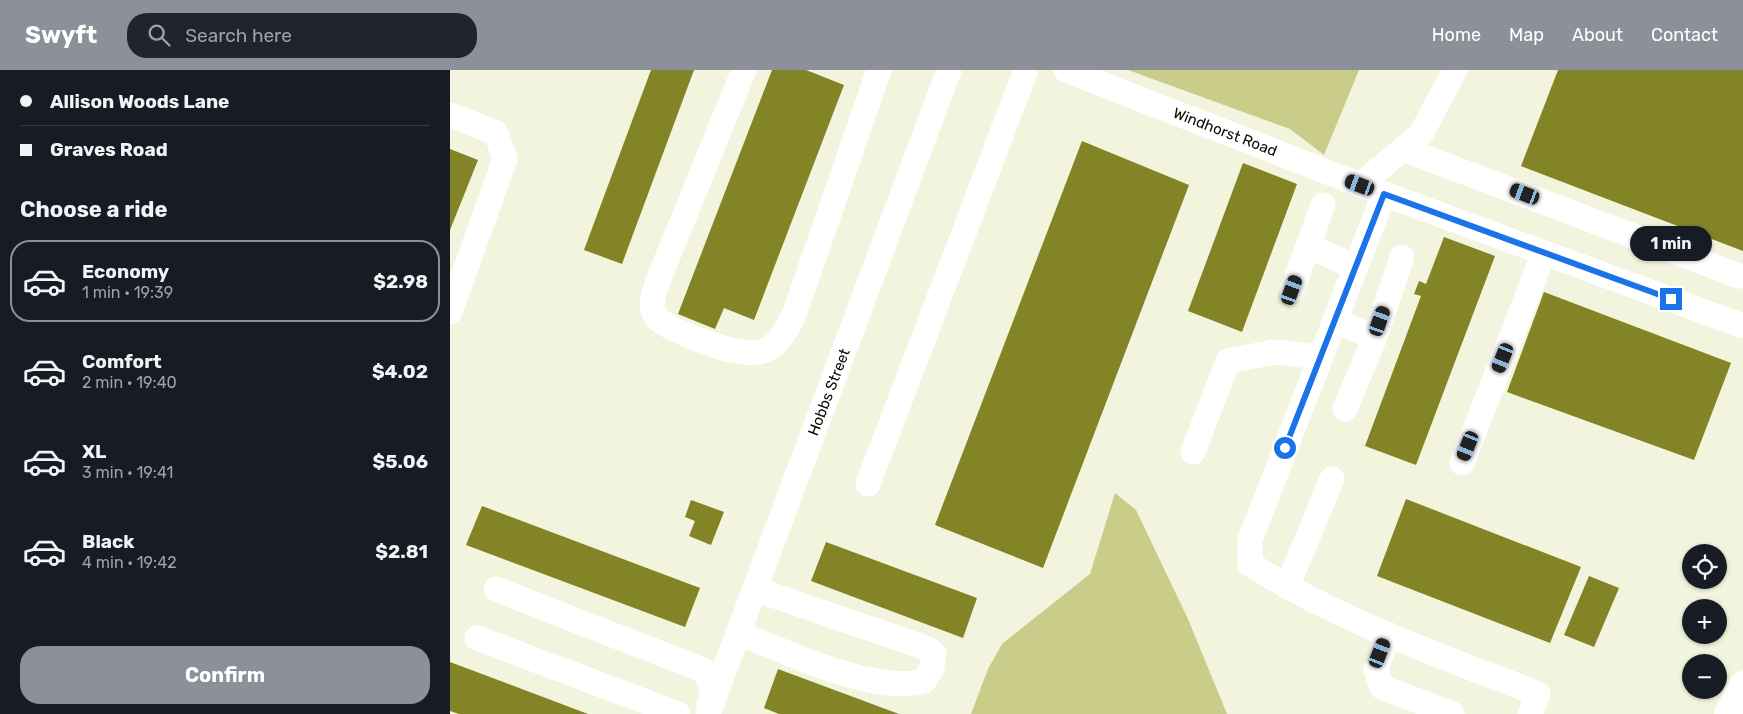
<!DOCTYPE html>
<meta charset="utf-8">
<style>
:root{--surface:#171b24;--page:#20242c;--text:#f1f3f6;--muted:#9ea1a6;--line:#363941;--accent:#8c9099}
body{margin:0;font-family:Rubik,sans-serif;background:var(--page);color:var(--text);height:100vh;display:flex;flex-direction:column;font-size:19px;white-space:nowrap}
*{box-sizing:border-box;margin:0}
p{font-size:16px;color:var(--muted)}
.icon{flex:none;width:28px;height:28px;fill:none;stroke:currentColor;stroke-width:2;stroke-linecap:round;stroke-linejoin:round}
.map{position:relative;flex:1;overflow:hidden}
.details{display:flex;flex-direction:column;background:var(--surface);width:450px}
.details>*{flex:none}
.guide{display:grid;align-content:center;height:110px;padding:0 20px;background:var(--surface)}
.controls{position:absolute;left:1232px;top:474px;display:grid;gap:10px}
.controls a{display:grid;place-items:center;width:45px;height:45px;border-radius:50%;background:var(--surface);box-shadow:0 1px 4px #0004;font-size:25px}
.end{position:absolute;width:22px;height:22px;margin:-11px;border:6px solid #1a73e8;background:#fff;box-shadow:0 0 0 2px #fff}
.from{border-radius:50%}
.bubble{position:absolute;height:35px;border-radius:18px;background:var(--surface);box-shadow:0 1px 4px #0004;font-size:16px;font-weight:700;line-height:35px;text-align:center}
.car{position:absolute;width:15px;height:30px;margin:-15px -8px;border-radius:6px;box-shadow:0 0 4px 1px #0007;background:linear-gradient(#222 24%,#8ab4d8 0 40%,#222 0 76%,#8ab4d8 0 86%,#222 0)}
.guide b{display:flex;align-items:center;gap:18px;height:48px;font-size:19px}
.guide b+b{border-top:1px solid var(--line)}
.guide i{width:12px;height:12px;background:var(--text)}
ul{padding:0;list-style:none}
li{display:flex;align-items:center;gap:15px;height:82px;margin:0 10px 8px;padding:0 10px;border:2px solid transparent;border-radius:20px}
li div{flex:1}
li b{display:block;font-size:19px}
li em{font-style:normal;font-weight:700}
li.on{border-color:var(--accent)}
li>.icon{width:45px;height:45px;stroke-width:1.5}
h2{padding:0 20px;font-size:22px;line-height:60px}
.button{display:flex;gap:10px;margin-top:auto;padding:10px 20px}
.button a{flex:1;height:58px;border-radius:20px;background:var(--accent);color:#fff;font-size:20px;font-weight:700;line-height:58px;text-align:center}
header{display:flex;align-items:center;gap:30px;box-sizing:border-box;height:70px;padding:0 25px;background:var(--accent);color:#fff}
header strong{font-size:24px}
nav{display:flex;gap:28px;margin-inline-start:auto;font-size:18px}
.search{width:350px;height:45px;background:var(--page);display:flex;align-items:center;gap:12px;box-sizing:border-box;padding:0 18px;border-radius:20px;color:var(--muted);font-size:19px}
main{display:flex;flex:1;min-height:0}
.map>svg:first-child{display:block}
.green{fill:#cacd89}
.building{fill:#828425}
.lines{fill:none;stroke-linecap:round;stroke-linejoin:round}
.minor{stroke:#fff;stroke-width:25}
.highway{stroke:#fff;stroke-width:28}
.route{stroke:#1a73e8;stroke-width:6}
.labels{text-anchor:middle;stroke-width:4.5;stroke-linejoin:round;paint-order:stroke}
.street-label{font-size:15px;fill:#0c0c05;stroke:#fff}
</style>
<header>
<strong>Swyft</strong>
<div class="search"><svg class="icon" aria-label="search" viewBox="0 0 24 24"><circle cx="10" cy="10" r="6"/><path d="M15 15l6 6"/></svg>Search here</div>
<nav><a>Home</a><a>Map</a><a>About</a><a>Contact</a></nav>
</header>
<main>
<section class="details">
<div class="guide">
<b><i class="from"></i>Allison Woods Lane</b>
<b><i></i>Graves Road</b>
</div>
<h2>Choose a ride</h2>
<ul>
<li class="on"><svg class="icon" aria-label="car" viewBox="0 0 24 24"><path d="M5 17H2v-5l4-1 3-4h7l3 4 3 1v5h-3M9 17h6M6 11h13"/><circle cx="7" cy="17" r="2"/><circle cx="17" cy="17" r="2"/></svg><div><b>Economy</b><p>1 min · 19:39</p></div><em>$2.98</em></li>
<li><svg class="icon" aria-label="car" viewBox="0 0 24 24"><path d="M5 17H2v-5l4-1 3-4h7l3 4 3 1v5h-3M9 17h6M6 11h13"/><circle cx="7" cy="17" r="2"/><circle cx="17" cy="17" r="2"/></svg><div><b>Comfort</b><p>2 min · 19:40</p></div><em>$4.02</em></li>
<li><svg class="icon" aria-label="car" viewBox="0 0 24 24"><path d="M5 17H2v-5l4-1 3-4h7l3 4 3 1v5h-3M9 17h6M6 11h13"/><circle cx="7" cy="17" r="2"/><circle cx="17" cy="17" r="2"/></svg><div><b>XL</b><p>3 min · 19:41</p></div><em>$5.06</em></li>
<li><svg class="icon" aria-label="car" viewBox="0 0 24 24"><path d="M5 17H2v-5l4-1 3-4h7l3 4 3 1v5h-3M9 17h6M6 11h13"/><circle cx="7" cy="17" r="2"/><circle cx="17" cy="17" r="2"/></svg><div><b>Black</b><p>4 min · 19:42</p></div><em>$2.81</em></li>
</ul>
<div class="button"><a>Confirm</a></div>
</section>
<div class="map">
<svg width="1293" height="644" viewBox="0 0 1293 644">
<rect width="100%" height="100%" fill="#f2f4dd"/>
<!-- green -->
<g class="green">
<path d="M678,0H909L874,85L840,59Z"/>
<path d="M665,423L686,440L738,549L777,644H521L538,599L552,574L640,504Z"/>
</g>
<!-- building -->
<g class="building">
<path d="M201,0H244L172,194L134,180Z"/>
<path d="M322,0H356L394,15L304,250L274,238L265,259L228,244Z"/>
<path d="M1108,0H1293V181L1071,96Z"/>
<path d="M632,71L739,115L593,498L485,455Z"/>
<path d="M0,79L28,90L0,160Z"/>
<path d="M793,93L847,114L792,262L738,241Z"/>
<path d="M994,167L1045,186L966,395L915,376L971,226L964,224L969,211L976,214Z"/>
<path d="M1094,222L1281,293L1244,390L1057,322Z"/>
<path d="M956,429L1131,497L1100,573L927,506Z"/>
<path d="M241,430L274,442L261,475L239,466L245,451L235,447Z"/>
<path d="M32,436L250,518L235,557L16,475Z"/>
<path d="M376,472L527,528L513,568L361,511Z"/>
<path d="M1139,506L1169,518L1144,577L1114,565Z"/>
<path d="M0,592L138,644H9L0,641Z"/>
<path d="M328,599L449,644H329L314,638Z"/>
</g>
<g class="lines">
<!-- minor -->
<g class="minor">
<path d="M294,0L209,208C205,219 199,233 205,245C212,259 276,281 292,282C300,283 308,283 315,280C330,275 337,258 344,245L429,0"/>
<path d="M616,0L934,124L1293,256"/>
<path d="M0,45L46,63L55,89L0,242"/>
<path d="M953,79L1289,206H1293"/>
<path d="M910,115L971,64L1005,0"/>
<path d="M934,124L800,470V494C889,551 990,585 1088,624L1080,644"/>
<path d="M858,176L905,197"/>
<path d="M842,220L873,135"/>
<path d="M884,251L925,267"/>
<path d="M895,339L925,267L952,187"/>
<path d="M743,382L778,291L824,282L870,287"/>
<path d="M1012,393L1094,183"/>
<path d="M418,414L576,0"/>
<path d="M837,517L882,409"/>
<path d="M46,519L255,601L261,618L263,632L259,634"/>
<path d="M288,563C337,582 424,625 474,611L482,598L484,584L476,578L305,519"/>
<path d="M938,564L926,600L932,617L1002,644"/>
<path d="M27,568L228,644"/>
<path d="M258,644L499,0"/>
</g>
<!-- highway -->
<path class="highway" d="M1278,644L1293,615"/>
</g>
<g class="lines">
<!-- route -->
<path class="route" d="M835,378L934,124L1221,229"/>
</g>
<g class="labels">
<!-- street labels -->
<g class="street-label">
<text transform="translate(775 62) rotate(21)" y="5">Windhorst Road</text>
<text transform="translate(379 322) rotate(-69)" y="5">Hobbs Street</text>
</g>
</g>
</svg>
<div class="controls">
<a><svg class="icon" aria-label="locate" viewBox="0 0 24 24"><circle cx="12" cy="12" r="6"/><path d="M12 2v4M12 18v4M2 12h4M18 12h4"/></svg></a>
<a>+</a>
<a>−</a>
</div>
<i class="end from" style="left:835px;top:378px"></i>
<i class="end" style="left:1221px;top:229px"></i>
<div class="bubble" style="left:1180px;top:156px;width:82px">1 min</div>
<i class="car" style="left:910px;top:115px;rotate:291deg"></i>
<i class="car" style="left:1075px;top:124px;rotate:291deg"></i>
<i class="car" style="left:842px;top:220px;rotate:20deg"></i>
<i class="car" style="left:930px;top:251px;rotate:19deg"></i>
<i class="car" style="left:1053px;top:288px;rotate:202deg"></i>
<i class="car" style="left:1018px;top:376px;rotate:202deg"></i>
<i class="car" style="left:930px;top:583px;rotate:21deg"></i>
</div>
</main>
